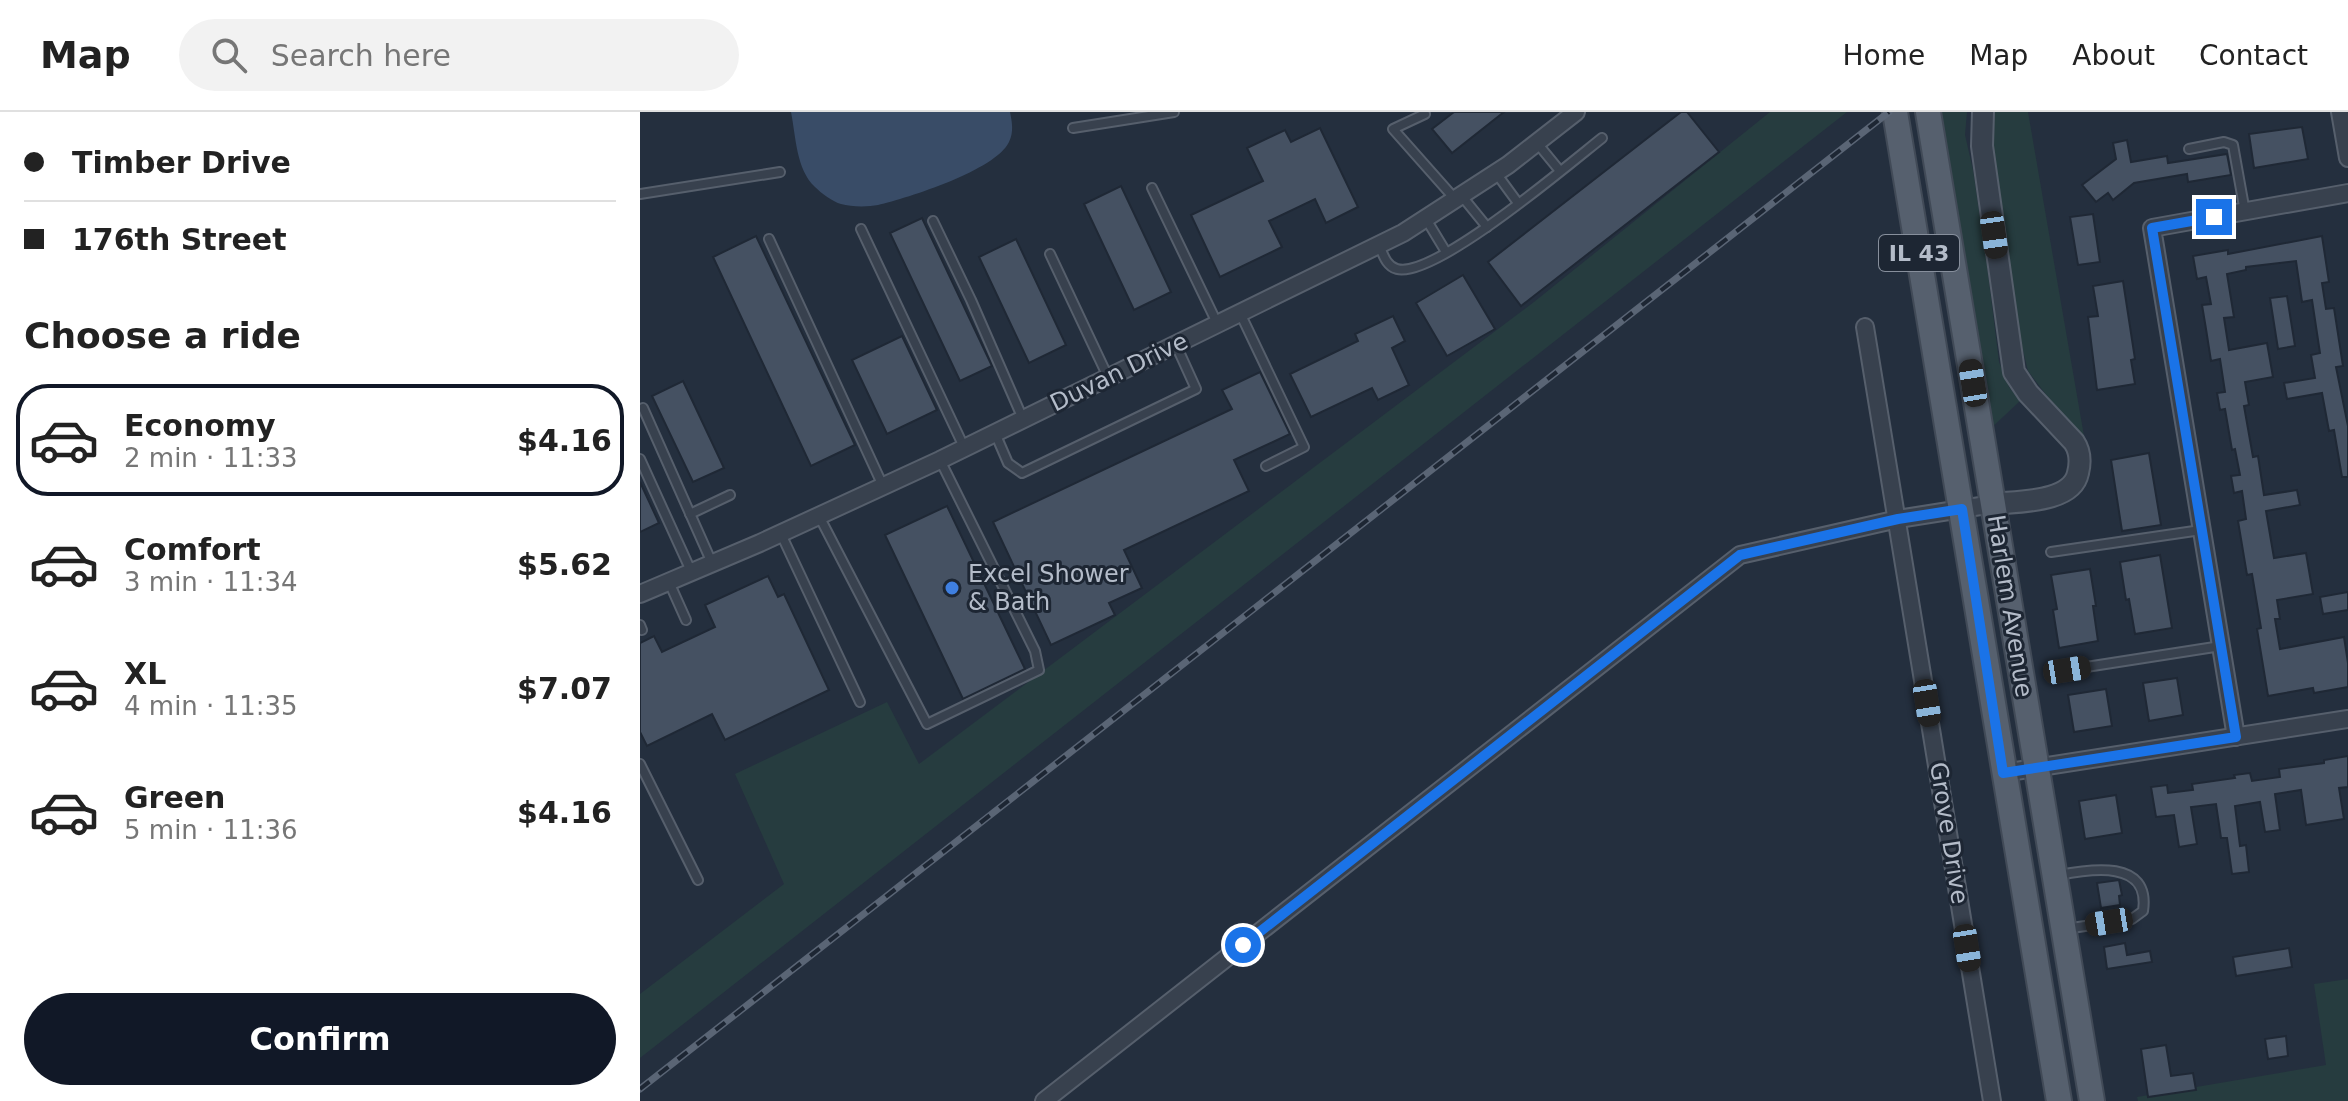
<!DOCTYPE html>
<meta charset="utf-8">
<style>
:root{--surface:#fff;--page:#f2f2f2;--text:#222;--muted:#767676;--line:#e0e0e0;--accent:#111827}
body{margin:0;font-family:"DejaVu Sans",sans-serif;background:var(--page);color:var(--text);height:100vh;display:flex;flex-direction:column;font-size:30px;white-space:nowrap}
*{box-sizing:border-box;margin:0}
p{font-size:26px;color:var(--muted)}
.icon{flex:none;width:44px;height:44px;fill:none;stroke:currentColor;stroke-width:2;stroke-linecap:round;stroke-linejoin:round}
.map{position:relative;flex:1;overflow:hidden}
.sheet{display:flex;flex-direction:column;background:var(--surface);width:640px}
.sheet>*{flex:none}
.banner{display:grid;align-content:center;height:176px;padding:0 24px;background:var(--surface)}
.end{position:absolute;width:36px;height:36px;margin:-18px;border:10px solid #1a73e8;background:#fff;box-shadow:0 0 0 4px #fff}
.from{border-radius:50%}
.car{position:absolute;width:24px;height:48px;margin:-24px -12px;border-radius:10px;box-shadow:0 0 6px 2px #0007;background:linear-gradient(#222 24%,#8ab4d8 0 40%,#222 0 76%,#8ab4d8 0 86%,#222 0)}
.banner b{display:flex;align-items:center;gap:28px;height:76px;font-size:30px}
.banner b+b{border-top:2px solid var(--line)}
.banner i{width:20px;height:20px;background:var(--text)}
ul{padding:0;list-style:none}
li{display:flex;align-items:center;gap:24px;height:112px;margin:0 16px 12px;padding:0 8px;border:4px solid transparent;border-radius:32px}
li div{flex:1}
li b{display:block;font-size:30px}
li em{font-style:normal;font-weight:800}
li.selected{border-color:var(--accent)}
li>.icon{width:72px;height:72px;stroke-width:1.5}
h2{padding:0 24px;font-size:36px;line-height:96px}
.action{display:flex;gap:16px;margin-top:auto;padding:16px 24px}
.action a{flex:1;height:92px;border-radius:48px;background:var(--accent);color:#fff;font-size:32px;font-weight:800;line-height:92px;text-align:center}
header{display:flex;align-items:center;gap:48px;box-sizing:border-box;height:112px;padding:0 40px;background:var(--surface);border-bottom:2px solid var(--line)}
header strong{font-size:38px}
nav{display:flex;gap:44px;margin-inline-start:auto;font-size:28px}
.search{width:560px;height:72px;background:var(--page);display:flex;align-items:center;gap:20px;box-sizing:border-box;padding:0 28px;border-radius:44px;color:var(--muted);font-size:30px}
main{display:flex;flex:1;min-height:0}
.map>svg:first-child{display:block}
.green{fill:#263c3f}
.water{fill:#394c67}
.building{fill:#455162;stroke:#1f2835;stroke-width:2}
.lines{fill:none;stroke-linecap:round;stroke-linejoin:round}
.service-casing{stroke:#565f6c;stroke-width:12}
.minor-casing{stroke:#565f6c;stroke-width:20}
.tertiary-casing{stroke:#565f6c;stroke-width:24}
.primary-casing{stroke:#414a57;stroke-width:28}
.service{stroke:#38414e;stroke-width:8}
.minor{stroke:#38414e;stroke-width:16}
.tertiary{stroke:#38414e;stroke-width:20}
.primary{stroke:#56606e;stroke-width:24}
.rail-casing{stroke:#5a6575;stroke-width:7}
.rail{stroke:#1d2633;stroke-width:4;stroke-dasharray:12;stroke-linecap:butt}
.route{stroke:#1a73e8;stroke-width:10}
.shop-dot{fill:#3f7fe0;stroke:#1d2633;stroke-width:3}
.labels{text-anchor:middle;stroke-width:6;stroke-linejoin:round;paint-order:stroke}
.shield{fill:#1d2633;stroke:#878f9c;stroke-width:2}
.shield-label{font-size:22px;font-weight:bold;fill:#b4bcc9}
.street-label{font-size:24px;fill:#b4bcc9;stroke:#1d2633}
.poi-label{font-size:24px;fill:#b4bcc9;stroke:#1d2633;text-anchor:start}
</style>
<header>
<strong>Map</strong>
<div class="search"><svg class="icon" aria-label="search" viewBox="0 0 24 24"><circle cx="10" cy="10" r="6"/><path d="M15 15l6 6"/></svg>Search here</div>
<nav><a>Home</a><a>Map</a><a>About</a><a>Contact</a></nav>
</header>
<main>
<section class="sheet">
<div class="banner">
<b><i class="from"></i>Timber Drive</b>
<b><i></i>176th Street</b>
</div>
<h2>Choose a ride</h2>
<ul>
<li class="selected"><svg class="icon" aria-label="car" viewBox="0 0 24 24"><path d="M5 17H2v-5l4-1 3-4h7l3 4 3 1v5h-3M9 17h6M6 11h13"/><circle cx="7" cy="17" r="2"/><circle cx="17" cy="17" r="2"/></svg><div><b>Economy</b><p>2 min · 11:33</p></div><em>$4.16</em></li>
<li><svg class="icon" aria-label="car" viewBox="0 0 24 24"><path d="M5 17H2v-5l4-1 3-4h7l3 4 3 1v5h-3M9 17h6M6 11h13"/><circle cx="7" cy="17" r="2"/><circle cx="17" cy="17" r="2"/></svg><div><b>Comfort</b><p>3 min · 11:34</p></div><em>$5.62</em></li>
<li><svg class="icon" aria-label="car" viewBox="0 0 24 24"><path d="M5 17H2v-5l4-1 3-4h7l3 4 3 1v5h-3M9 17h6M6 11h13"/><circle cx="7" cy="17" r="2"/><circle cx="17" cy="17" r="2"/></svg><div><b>XL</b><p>4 min · 11:35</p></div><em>$7.07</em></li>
<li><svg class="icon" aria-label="car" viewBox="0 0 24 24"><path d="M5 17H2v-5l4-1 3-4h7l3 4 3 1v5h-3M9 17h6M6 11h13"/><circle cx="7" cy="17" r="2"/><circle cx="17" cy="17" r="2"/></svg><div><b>Green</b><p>5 min · 11:36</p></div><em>$4.16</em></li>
</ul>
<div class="action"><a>Confirm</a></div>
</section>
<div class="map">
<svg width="1708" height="989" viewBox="0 0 1708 989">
<rect width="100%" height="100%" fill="#242f3e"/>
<!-- green -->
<g class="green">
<path d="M1130,0H1207L0,946V882L144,772L95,662L247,590L279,652L894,190Z"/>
<path d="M1296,0H1327L1325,23L1333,58L1346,145L1359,250L1369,275L1380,289L1349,318Z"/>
<path d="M1354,0H1388L1444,324L1414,293L1388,259L1378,218L1351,20Z"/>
<path d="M1708,867V989H1498L1497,985L1686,953L1674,872Z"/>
</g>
<!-- water -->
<path class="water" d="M151,0H370C372,10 374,20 369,30C356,58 268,86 238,93C228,95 211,95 201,92C193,90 181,81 175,75C156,57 156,25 151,0Z"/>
<!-- building -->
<g class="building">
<path d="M814,0H864L812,41L792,17Z"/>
<path d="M1041,0H1047L1079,40L881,194L848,150Z"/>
<path d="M1662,15L1668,47L1614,56L1609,22Z"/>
<path d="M680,16L718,95L686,111L675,87L629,109L642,135L580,165L551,103L623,69L607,36L645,18L651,30Z"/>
<path d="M1487,28L1491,50L1527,44L1528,51L1587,42L1591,63L1548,70L1547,62L1494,71L1473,88L1468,81L1456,90L1442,73L1476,47L1473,31Z"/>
<path d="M481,74L531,180L494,198L444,92Z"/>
<path d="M1453,102L1460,150L1438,153L1430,105Z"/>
<path d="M282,106L352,254L320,269L250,121Z"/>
<path d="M116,124L215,333L171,354L73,145Z"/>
<path d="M1682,124L1689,170L1682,171L1686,197L1694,196L1703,254L1696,255L1708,314V365H1702L1694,318L1689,319L1682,281L1647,287L1644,271L1675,266L1671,243L1680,241L1672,188L1662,190L1656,149L1606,155V158L1587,162L1594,205L1584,206L1589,238L1627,231L1633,265L1605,270L1609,293L1604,294L1613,345L1618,344L1624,383L1657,378L1660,393L1626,399L1634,446L1666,441L1673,482L1637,488L1640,507H1635L1640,537L1704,525L1708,551V575L1674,581L1673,576L1628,584L1617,517L1621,516L1612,462L1607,463L1598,409L1606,407L1602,379L1594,381L1591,364L1600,363L1595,337L1592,338L1585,297L1580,298L1577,281L1585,280L1580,247L1571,249L1566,217L1562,193L1571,192L1566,165L1557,167L1553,144L1588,138V142Z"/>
<path d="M376,127L426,233L389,251L339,145Z"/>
<path d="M823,163L855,217L807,244L776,191Z"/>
<path d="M1483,169L1495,247L1491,248L1495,272L1457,278L1448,205L1458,204L1453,174Z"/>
<path d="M1647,184L1655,234L1638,237L1630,186Z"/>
<path d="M753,204L765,229L752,236L769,273L738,288L732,276L671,305L650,262L718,229L715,222Z"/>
<path d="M262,224L297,298L247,322L212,248Z"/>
<path d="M620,260L650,322L594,348L609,379L484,438L502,476L469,491L475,503L411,533L353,410L592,297L582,278Z"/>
<path d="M43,269L84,356L53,370L12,284Z"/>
<path d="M1509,341L1521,413L1482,419L1471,348Z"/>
<path d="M0,370L19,411L0,420Z"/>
<path d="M307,394L385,557L323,587L245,423Z"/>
<path d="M1520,443L1532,516L1495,522L1489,487L1486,488L1480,450Z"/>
<path d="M1450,457L1456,494H1453L1458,529L1419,536L1413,498L1417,497L1411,463Z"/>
<path d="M128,464L138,485L144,482L189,578L85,628L72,602L7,634L0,620V531L14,524L22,540L75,515L65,493Z"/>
<path d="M1708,480V498L1683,502L1680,485Z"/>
<path d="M1537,566L1543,603L1509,609L1503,571Z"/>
<path d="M1466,577L1472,614L1434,620L1428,583Z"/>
<path d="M1708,644V675L1699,676L1704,707L1666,713L1661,678L1635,682L1640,718L1625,720L1620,690L1595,694L1600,734L1606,733L1609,760L1592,762L1587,726H1581L1576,692L1551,695L1557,732L1539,735L1534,703L1516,705L1511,675L1527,673L1528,681L1553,678L1552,672L1595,666L1594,663L1610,661L1612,669L1640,665L1639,657L1684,651V648Z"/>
<path d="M1476,683L1482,721L1445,727L1439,689Z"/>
<path d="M1479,768L1482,783L1479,784L1480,793L1461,796L1457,771Z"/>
<path d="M1485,831L1487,843L1510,839L1512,850L1467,857L1464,835Z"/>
<path d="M1649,836L1652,855L1596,864L1593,845Z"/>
<path d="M1646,924L1648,944L1628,947L1625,927Z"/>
<path d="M1526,933L1531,964L1553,961L1556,978L1508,985L1501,937Z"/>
</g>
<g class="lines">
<!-- service casing -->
<g class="service-casing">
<g id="service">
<path d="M785,2L753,17L815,87"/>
<path d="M433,16L534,0"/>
<path d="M897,31L920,59"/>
<path d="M1549,37L1584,30L1593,33L1605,100"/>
<path d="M856,61L878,91"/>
<path d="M512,76L577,211"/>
<path d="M0,82L140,60"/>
<path d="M821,83L847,115"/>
<path d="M786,107L806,140"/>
<path d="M293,109L331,188L383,307"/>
<path d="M221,117L324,335"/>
<path d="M129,127L243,374"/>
<path d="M739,133C743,142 746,154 757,157C794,167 929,52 962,26"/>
<path d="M410,142L468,265"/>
<path d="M600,201L664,335L626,354"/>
<path d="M3,296L72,451"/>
<path d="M355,321L368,351L382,361L556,277L536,233"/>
<path d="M0,347L51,459"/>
<path d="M50,402L90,383"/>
<path d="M179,404L287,612L399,558L395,539L300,348"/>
<path d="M141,422L220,590"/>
<path d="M1411,440L1561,418"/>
<path d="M29,470L46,508"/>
<path d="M0,513L2,518"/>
<path d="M1427,558L1581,534"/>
<path d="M0,652L58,768"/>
<path d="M1419,763C1450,757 1511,747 1503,799L1492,807L1425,817"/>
</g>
</g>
<!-- minor casing -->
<g class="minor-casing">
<g id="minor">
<path d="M1700,0L1708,46"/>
<path d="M1225,215L1352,989"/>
<path d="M0,482L120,431L300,348L763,121L868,53L936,0"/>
<path d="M1596,625L1512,116L1708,81"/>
<path d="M1363,661L1708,607"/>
<path d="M404,989L1100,443L1258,407L1353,392"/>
</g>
</g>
<!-- tertiary casing -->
<g class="tertiary-casing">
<path id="tertiary" d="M1343,0L1342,34L1374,260L1388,281L1434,330C1440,339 1441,349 1438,361C1432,391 1378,389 1353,392"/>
</g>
<!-- primary casing -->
<g class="primary-casing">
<g id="primary">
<path d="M1255,0L1419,989"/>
<path d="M1288,0L1452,989"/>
</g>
</g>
<!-- service -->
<use href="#service" class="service"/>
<!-- minor -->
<use href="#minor" class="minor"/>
<!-- tertiary -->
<use href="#tertiary" class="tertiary"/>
<!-- primary -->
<use href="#primary" class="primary"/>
<!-- rail casing -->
<g class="rail-casing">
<path id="rail" d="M0,977L1249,0"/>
</g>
<!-- rail -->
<use href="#rail" class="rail"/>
</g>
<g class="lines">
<!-- route -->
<path class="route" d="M603,833L1100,443L1258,407L1322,397L1363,661L1596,625L1512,116L1574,105"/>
</g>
<!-- markers -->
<circle class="shop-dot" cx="312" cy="476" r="8"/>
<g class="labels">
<!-- shield labels -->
<rect class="shield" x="1239" y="123" width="80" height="36" rx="6"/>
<g class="shield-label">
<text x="1279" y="149">IL 43</text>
</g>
<!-- street labels -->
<g class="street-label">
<text transform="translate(479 260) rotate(-26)" y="8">Duvan Drive</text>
<text transform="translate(1370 494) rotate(81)" y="8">Harlem Avenue</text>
<text transform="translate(1309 721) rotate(81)" y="8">Grove Drive</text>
</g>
<!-- poi labels -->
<g class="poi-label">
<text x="328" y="470">Excel Shower<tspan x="328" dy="28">&amp; Bath</tspan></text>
</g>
</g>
</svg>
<i class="end from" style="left:603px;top:833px"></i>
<i class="end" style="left:1574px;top:105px"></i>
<i class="car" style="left:1354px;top:123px;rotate:172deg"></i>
<i class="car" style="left:1333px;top:271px;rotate:351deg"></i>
<i class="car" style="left:1427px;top:558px;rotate:81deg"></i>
<i class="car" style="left:1287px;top:591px;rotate:171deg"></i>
<i class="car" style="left:1469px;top:810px;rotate:261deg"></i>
<i class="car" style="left:1327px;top:836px;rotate:171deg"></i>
</div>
</main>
